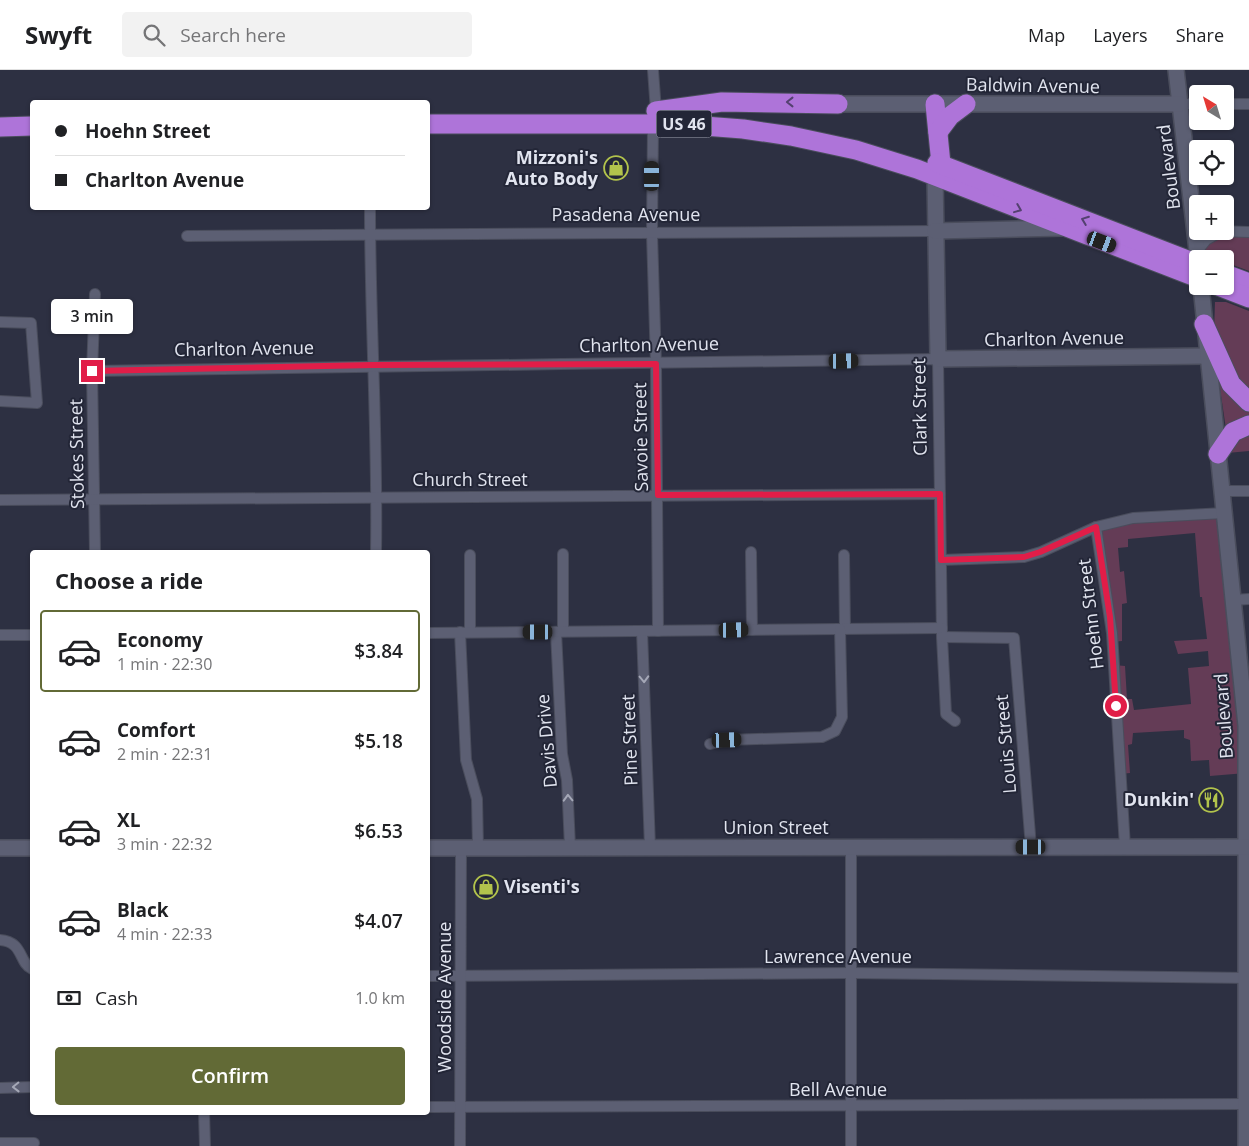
<!DOCTYPE html>
<meta charset="utf-8">
<style>
:root{--surface:#fff;--page:#f2f2f2;--text:#202124;--muted:#757577;--line:#e0e0e0;--accent:#626a36}
body{margin:0;font-family:"Open Sans",sans-serif;background:var(--page);color:var(--text);height:100vh;display:flex;flex-direction:column;font-size:19px;white-space:nowrap}
*{box-sizing:border-box;margin:0}
p{font-size:16px;color:var(--muted)}
.icon{flex:none;width:28px;height:28px;fill:none;stroke:currentColor;stroke-width:2;stroke-linecap:round;stroke-linejoin:round}
.map{position:relative;flex:1;overflow:hidden}
.details{position:absolute;left:30px;top:480px;width:400px;height:565px;display:flex;flex-direction:column;background:var(--surface);border-radius:5px;box-shadow:0 1px 4px #0004}
.details>*{flex:none}
.hud{position:absolute;left:30px;top:30px;width:400px;height:110px;border-radius:5px;box-shadow:0 1px 4px #0004;display:grid;align-content:center;height:110px;padding:0 25px;background:var(--surface)}
.needle{width:32px;rotate:322deg}
.buttons{position:absolute;left:1189px;top:15px;display:grid;gap:10px}
.buttons a{display:grid;place-items:center;width:45px;height:45px;border-radius:5px;background:var(--surface);box-shadow:0 1px 4px #0004;font-size:25px}
.end{position:absolute;width:22px;height:22px;margin:-11px;border:6px solid #e11d48;background:#fff;box-shadow:0 0 0 2px #fff}
.from{border-radius:50%}
.bubble{position:absolute;height:35px;border-radius:5px;background:var(--surface);box-shadow:0 1px 4px #0004;font-size:16px;font-weight:600;line-height:35px;text-align:center}
.car{position:absolute;width:15px;height:30px;margin:-15px -8px;border-radius:6px;box-shadow:0 0 4px 1px #0007;background:linear-gradient(#222 24%,#8ab4d8 0 40%,#222 0 76%,#8ab4d8 0 86%,#222 0)}
.hud b{display:flex;align-items:center;gap:18px;height:48px;font-size:19px}
.hud b+b{border-top:1px solid var(--line)}
.hud i{width:12px;height:12px;background:var(--text)}
ul{padding:0;list-style:none}
li{display:flex;align-items:center;gap:15px;height:82px;margin:0 10px 8px;padding:0 15px;border:2px solid transparent;border-radius:5px}
li div{flex:1}
li b{display:block;font-size:19px}
li em{font-style:normal;font-weight:600}
li.active{border-color:var(--accent)}
li>.icon{width:45px;height:45px;stroke-width:1.5}
h2{padding:0 25px;font-size:22px;line-height:60px}
.pay{display:flex;align-items:center;gap:12px;height:55px;padding:0 25px;font-size:19px}
.pay p{margin-inline-start:auto}
.button{display:flex;gap:10px;margin-top:auto;padding:10px 25px}
.button a{flex:1;height:58px;border-radius:5px;background:var(--accent);color:#fff;font-size:20px;font-weight:600;line-height:58px;text-align:center}
header{display:flex;align-items:center;gap:30px;box-sizing:border-box;height:70px;padding:0 25px;background:var(--surface);border-bottom:1px solid var(--line)}
header strong{font-size:24px}
nav{display:flex;gap:28px;margin-inline-start:auto;font-size:18px}
.search{width:350px;height:45px;background:var(--page);display:flex;align-items:center;gap:12px;box-sizing:border-box;padding:0 18px;border-radius:5px;color:var(--muted);font-size:19px}
.map>svg:first-child{display:block}
.green{fill:#643c56}
.lines{fill:none;stroke-linecap:round;stroke-linejoin:round}
.street-casing{stroke:#4a4d5c;stroke-width:12}
.secondary-casing{stroke:#4a4d5c;stroke-width:18}
.highway-casing{stroke:#4a4d5c;stroke-width:21}
.street{stroke:#5c5f73;stroke-width:10}
.secondary{stroke:#5c5f73;stroke-width:15}
.highway{stroke:#ae74d9;stroke-width:19}
.oneway{stroke:#544170}
.oneway2{stroke:#a5a8b7}
.route{stroke:#e11d48;stroke-width:6}
.labels{text-anchor:middle;stroke-width:4;stroke-linejoin:round;paint-order:stroke}
.shield{fill:#232637;stroke:#a8abb8;stroke-width:1}
.shield-label{font-size:16px;font-weight:bold;fill:#e1e4ef}
.street-label{font-size:18px;fill:#e1e4ef;stroke:#232637}
.poi-label{font-size:18px;font-weight:bold;fill:#e1e4ef;stroke:#232637;text-anchor:end}
</style>
<header>
<strong>Swyft</strong>
<div class="search"><svg class="icon" aria-label="search" viewBox="0 0 24 24"><circle cx="10" cy="10" r="6"/><path d="M15 15l6 6"/></svg>Search here</div>
<nav><a>Map</a><a>Layers</a><a>Share</a></nav>
</header>
<div class="map">
<svg width="1249" height="1076" viewBox="0 0 1249 1076">
<rect width="100%" height="100%" fill="#2d3042"/>
<!-- green -->
<g class="green">
<path d="M1249,160V201L1225,192V189L1208,185L1196,161Z"/>
<path d="M1215,232H1226L1249,241V324L1246,323L1214,262Z"/>
<path d="M1218,305L1249,339V348L1226,359Z"/>
<path d="M1249,359V381L1227,383L1236,369Z"/>
<path d="M1224,443L1246,703L1210,706L1209,690L1191,691L1190,670L1184,668V660L1133,663L1132,674L1128,675L1130,703L1120,704L1114,595L1125,596L1127,629H1132L1134,640L1191,634L1188,598L1209,596L1208,581L1178,584L1174,571L1207,569L1202,527H1200L1195,463L1128,469V477L1118,478L1120,502L1124,501L1127,533L1122,534V571L1112,572L1096,457Z"/>
</g>
<g class="lines">
<!-- street casing -->
<g class="street-casing">
<g id="street">
<path d="M653,0L656,41"/>
<path d="M1180,34H1198"/>
<path d="M1225,34H1249"/>
<path d="M653,54L652,164L656,294L658,561"/>
<path d="M370,138C370,253 378,368 376,482"/>
<path d="M1216,161L1249,162"/>
<path d="M187,166L935,161"/>
<path d="M1197,181L1206,170L1220,162"/>
<path d="M95,224L92,301L95,482"/>
<path d="M0,252L31,253L37,333L0,331"/>
<path d="M92,301C374,295 656,294 938,289L942,567L946,644L955,651"/>
<path d="M1222,421H1249"/>
<path d="M0,430L940,424"/>
<path d="M1096,457L1112,563L1125,777"/>
<path d="M751,482L752,560"/>
<path d="M844,485L845,559"/>
<path d="M941,490L1024,487L1041,482L1096,457L1133,448L1224,443"/>
<path d="M1233,530L1249,529"/>
<path d="M563,561V484"/>
<path d="M642,561L650,777"/>
<path d="M460,562L466,690L477,729L478,778"/>
<path d="M470,562V485"/>
<path d="M556,562L562,684L567,710L570,777"/>
<path d="M428,563L942,558"/>
<path d="M0,565H32"/>
<path d="M942,567L1014,568L1031,777"/>
<path d="M710,674L727,670L822,667L835,661L842,647L840,559"/>
<path d="M851,777V1076"/>
<path d="M0,870C24,872 18,892 32,899"/>
<path d="M428,906L851,903L1249,908"/>
<path d="M0,1018L32,1017"/>
<path d="M428,1037L1249,1034"/>
<path d="M204,1042L205,1076"/>
<path d="M0,1073H34"/>
<path d="M460,1076L461,778"/>
</g>
</g>
<!-- secondary casing -->
<g class="secondary-casing">
<g id="secondary">
<path d="M1176,0L1198,189"/>
<path d="M838,34H1180"/>
<path d="M935,106L938,289L1207,286"/>
<path d="M935,161L1063,158"/>
<path d="M1201,216L1246,656V1076"/>
<path d="M0,778H32"/>
<path d="M428,778L1249,777"/>
</g>
</g>
<!-- highway casing -->
<g class="highway-casing">
<g id="highway">
<path d="M935,34L941,94"/>
<path d="M656,41L722,32L838,34"/>
<path d="M428,54H678L743,59L791,66L856,80L917,99L1198,208"/>
<path d="M0,57L32,56"/>
<path d="M938,62L950,46L966,34"/>
<path d="M937,93L1198,194"/>
<path d="M1225,204L1249,213"/>
<path d="M1218,216L1249,228"/>
<path d="M1204,254L1231,314L1249,332"/>
<path d="M1218,384L1233,362L1249,355"/>
</g>
</g>
<!-- street -->
<use href="#street" class="street"/>
<!-- secondary -->
<use href="#secondary" class="secondary"/>
<!-- highway -->
<use href="#highway" class="highway"/>
</g>
<!-- one-way arrows -->
<defs><path id="oneway-chevron" d="M-2-3.5L2.5 0L-2 3.5" fill="none" stroke-width="1.6" stroke-linecap="round" stroke-linejoin="round" transform="scale(1.25)"/></defs>
<g class="oneway">
<use href="#oneway-chevron" transform="translate(790 32) rotate(-180)"/>
<use href="#oneway-chevron" transform="translate(1018 139) rotate(22)"/>
<use href="#oneway-chevron" transform="translate(1085 150) rotate(-159)"/>
</g>
<g class="oneway2">
<use href="#oneway-chevron" transform="translate(644 609) rotate(88)"/>
<use href="#oneway-chevron" transform="translate(568 728) rotate(-92)"/>
<use href="#oneway-chevron" transform="translate(16 1017) rotate(179)"/>
</g>
<g class="lines">
<!-- route -->
<path class="route" d="M92,301L372,295L656,294L658,425L940,424L941,490L1024,487L1040,482L1096,457L1110,547L1116,636"/>
</g>
<!-- icons -->
<defs>
<g id="shop-ring" transform="scale(1.25)"><circle r="9.5" fill="#232637" stroke="#b2c34c" stroke-width="1.5"/><path d="M-5-2.5h2.3a2.7 3.5 0 0 1 5.4 0H5L5.5 6h-11ZM-1.5-2.5h3a1.5 2.3 0 0 0-3 0Z" fill="#b2c34c"/></g>
<g id="restaurant-ring" transform="scale(1.25)"><circle r="9.5" fill="#232637" stroke="#b2c34c" stroke-width="1.5"/><path d="M-5-6h1v4h1v-4h1v4h1v-4h1v5L-1.5 .5V6h-2V.5L-5-1ZM5-6V6H3V1.5H1.5Q1.5-4 5-6Z" fill="#b2c34c"/></g>
</defs>
<g fill-rule="evenodd">
<use href="#shop-ring" x="616" y="98"/>
<use href="#restaurant-ring" x="1211" y="730"/>
<use href="#shop-ring" x="486" y="817"/>
</g>
<g class="labels">
<!-- shield labels -->
<rect class="shield" x="656.5" y="40.5" width="55" height="27" rx="4"/>
<g class="shield-label">
<text x="684" y="60">US 46</text>
</g>
<!-- street labels -->
<g class="street-label">
<text transform="translate(1033 16) rotate(1)" y="6">Baldwin Avenue</text>
<text transform="translate(1169 97) rotate(-97)" y="6">Boulevard</text>
<text x="626" y="151">Pasadena Avenue</text>
<text transform="translate(1054 269) rotate(-1)" y="6">Charlton Avenue</text>
<text transform="translate(649 275) rotate(-1)" y="6">Charlton Avenue</text>
<text transform="translate(244 279) rotate(-1)" y="6">Charlton Avenue</text>
<text transform="translate(920 337) rotate(-91)" y="6">Clark Street</text>
<text transform="translate(641 367) rotate(-91)" y="6">Savoie Street</text>
<text transform="translate(77 384) rotate(-91)" y="6">Stokes Street</text>
<text x="470" y="416">Church Street</text>
<text transform="translate(1091 544) rotate(-97)" y="6">Hoehn Street</text>
<text transform="translate(1224 646) rotate(-94)" y="6">Boulevard</text>
<text transform="translate(630 670) rotate(-92)" y="6">Pine Street</text>
<text transform="translate(547 671) rotate(-95)" y="6">Davis Drive</text>
<text transform="translate(1006 674) rotate(-95)" y="6">Louis Street</text>
<text x="776" y="764">Union Street</text>
<text x="838" y="893">Lawrence Avenue</text>
<text transform="translate(445 927) rotate(-90)" y="6">Woodside Avenue</text>
<text x="838" y="1026">Bell Avenue</text>
</g>
<!-- poi labels -->
<g class="poi-label">
<text x="598" y="94">Mizzoni's<tspan x="598" dy="21">Auto Body</tspan></text>
<text x="1194" y="736">Dunkin'</text>
<text x="504" y="823" text-anchor="start">Visenti's</text>
</g>
</g>
</svg>
<div class="buttons">
<a><svg class="needle" viewBox="-14 -14 28 28"><path d="M0-13l5 13h-10z" fill="#e53935"/><path d="M0 13l5-13h-10z" fill="#757577"/></svg></a>
<a><svg class="icon" aria-label="locate" viewBox="0 0 24 24"><circle cx="12" cy="12" r="6"/><path d="M12 2v4M12 18v4M2 12h4M18 12h4"/></svg></a>
<a>+</a>
<a>−</a>
</div>
<i class="end from" style="left:1116px;top:636px"></i>
<i class="end" style="left:92px;top:301px"></i>
<div class="bubble" style="left:51px;top:229px;width:82px">3 min</div>
<i class="car" style="left:652px;top:106px;rotate:0deg"></i>
<i class="car" style="left:1102px;top:172px;rotate:111deg"></i>
<i class="car" style="left:844px;top:291px;rotate:89deg"></i>
<i class="car" style="left:734px;top:560px;rotate:89deg"></i>
<i class="car" style="left:538px;top:562px;rotate:270deg"></i>
<i class="car" style="left:727px;top:670px;rotate:88deg"></i>
<i class="car" style="left:1031px;top:777px;rotate:270deg"></i>
<div class="hud">
<b><i class="from"></i>Hoehn Street</b>
<b><i></i>Charlton Avenue</b>
</div>
<section class="details">
<h2>Choose a ride</h2>
<ul>
<li class="active"><svg class="icon" aria-label="car" viewBox="0 0 24 24"><path d="M5 17H2v-5l4-1 3-4h7l3 4 3 1v5h-3M9 17h6M6 11h13"/><circle cx="7" cy="17" r="2"/><circle cx="17" cy="17" r="2"/></svg><div><b>Economy</b><p>1 min · 22:30</p></div><em>$3.84</em></li>
<li><svg class="icon" aria-label="car" viewBox="0 0 24 24"><path d="M5 17H2v-5l4-1 3-4h7l3 4 3 1v5h-3M9 17h6M6 11h13"/><circle cx="7" cy="17" r="2"/><circle cx="17" cy="17" r="2"/></svg><div><b>Comfort</b><p>2 min · 22:31</p></div><em>$5.18</em></li>
<li><svg class="icon" aria-label="car" viewBox="0 0 24 24"><path d="M5 17H2v-5l4-1 3-4h7l3 4 3 1v5h-3M9 17h6M6 11h13"/><circle cx="7" cy="17" r="2"/><circle cx="17" cy="17" r="2"/></svg><div><b>XL</b><p>3 min · 22:32</p></div><em>$6.53</em></li>
<li><svg class="icon" aria-label="car" viewBox="0 0 24 24"><path d="M5 17H2v-5l4-1 3-4h7l3 4 3 1v5h-3M9 17h6M6 11h13"/><circle cx="7" cy="17" r="2"/><circle cx="17" cy="17" r="2"/></svg><div><b>Black</b><p>4 min · 22:33</p></div><em>$4.07</em></li>
</ul>
<div class="pay"><svg class="icon" aria-label="cash" viewBox="0 0 24 24"><path d="M3 7h18v10H3z"/><circle cx="12" cy="12" r="2"/></svg>Cash<p>1.0 km</p></div>
<div class="button"><a>Confirm</a></div>
</section>
</div>
